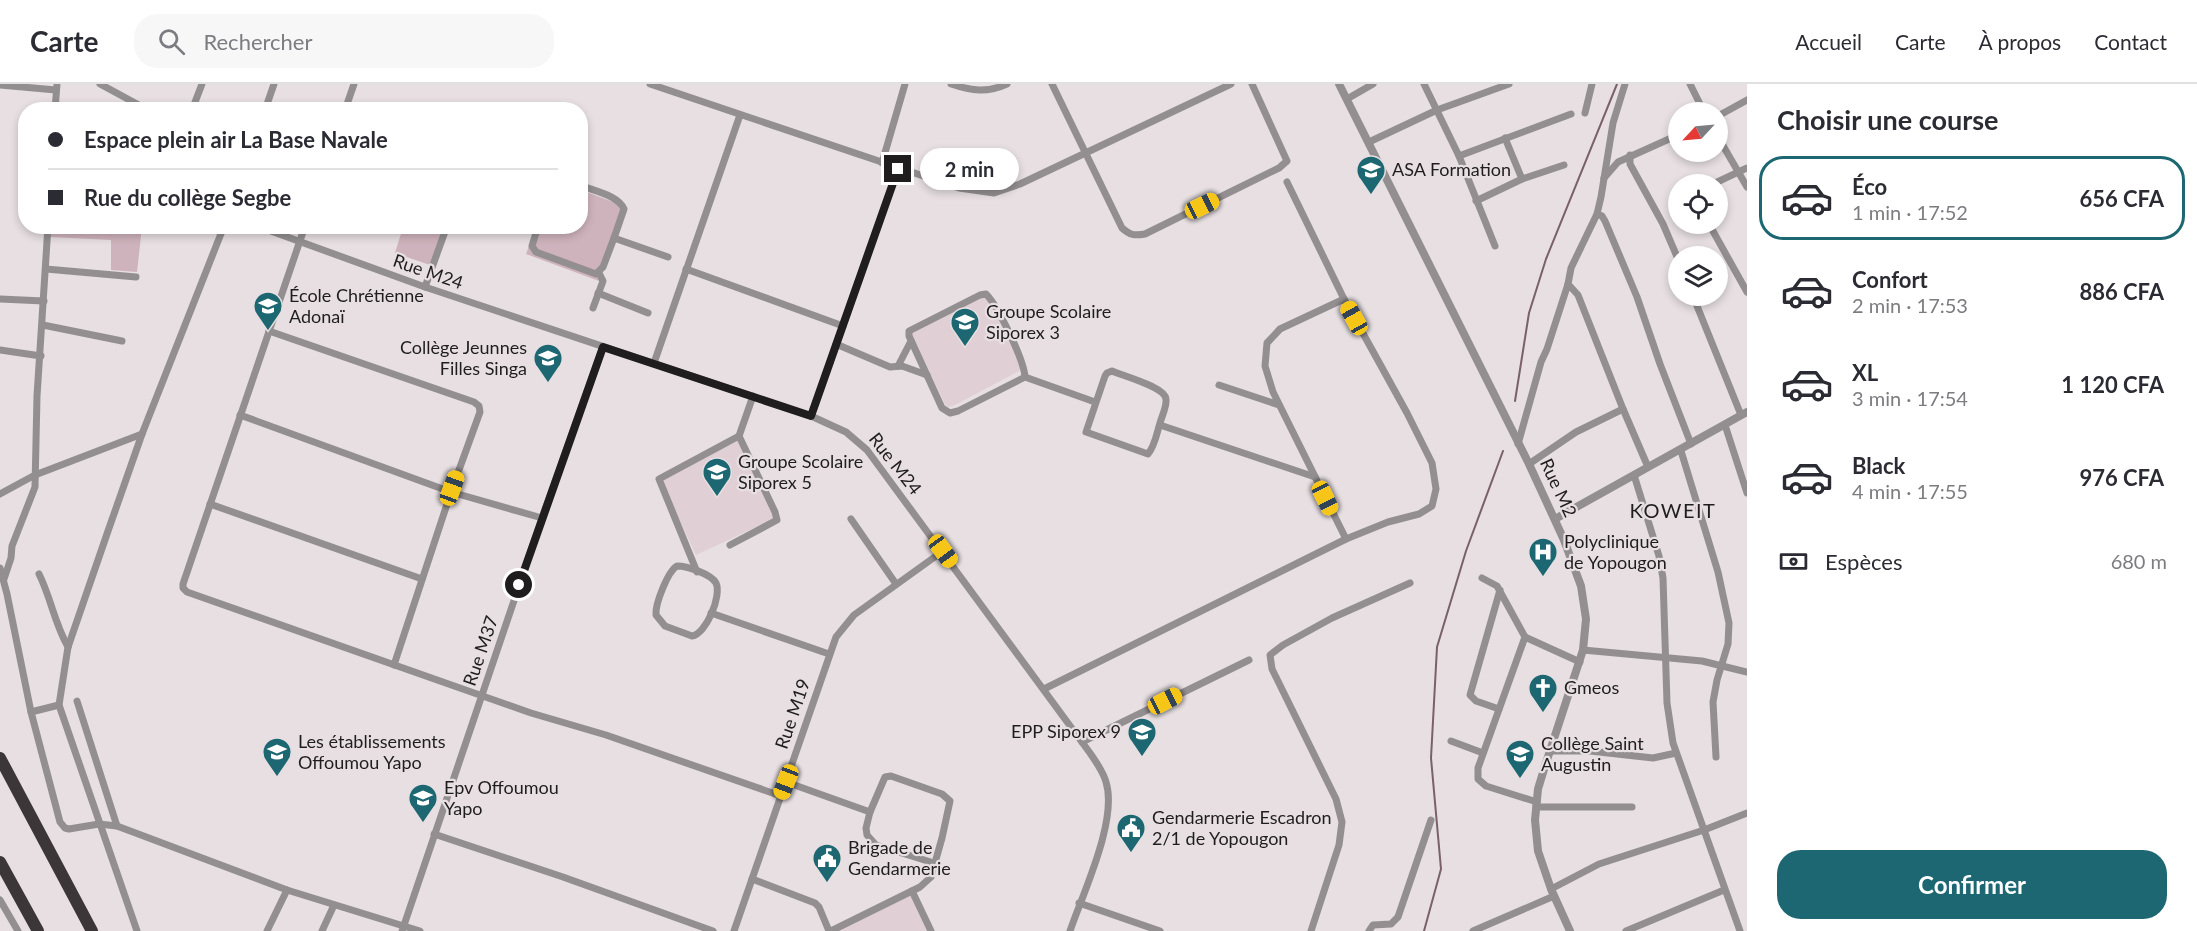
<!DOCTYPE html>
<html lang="fr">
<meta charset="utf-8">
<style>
:root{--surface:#fff;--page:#f7f7f7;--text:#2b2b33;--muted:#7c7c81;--line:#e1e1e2;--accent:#1c6771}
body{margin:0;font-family:Lato,sans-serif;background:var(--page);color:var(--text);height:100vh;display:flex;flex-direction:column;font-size:22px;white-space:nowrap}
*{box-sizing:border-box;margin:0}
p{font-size:20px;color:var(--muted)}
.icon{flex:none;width:33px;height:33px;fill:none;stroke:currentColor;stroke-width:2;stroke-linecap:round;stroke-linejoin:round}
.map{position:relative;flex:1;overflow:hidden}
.details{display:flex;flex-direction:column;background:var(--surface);width:450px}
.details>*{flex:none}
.top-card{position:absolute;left:18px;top:18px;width:570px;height:132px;border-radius:24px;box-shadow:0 3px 9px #0003;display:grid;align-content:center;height:132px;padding:0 30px;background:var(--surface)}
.needle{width:39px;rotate:244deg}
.controls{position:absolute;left:1668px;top:18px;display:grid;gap:12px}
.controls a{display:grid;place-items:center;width:60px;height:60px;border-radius:50%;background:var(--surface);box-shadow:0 3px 9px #0003;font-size:30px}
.end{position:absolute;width:27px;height:27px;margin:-14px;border:8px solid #201d1e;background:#fff;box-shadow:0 0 0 3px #fff}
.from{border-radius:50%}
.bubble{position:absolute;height:42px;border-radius:21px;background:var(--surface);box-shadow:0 3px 9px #0003;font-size:20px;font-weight:700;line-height:42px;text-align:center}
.car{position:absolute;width:18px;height:36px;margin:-18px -9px;border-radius:8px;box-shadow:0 0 4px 2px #0007;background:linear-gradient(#f5c518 24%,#345 0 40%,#f5c518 0 76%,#345 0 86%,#f5c518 0)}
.top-card b{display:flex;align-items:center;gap:21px;height:57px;font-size:22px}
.top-card b+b{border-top:2px solid var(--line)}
.top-card i{width:15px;height:15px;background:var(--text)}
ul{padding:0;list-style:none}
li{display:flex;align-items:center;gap:18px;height:84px;margin:0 12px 9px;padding:0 18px;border:3px solid transparent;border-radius:24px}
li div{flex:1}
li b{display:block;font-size:22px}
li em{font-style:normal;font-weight:700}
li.on{border-color:var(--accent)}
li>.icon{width:54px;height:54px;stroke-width:1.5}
h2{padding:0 30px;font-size:27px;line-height:72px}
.pay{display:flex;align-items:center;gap:15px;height:66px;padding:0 30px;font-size:22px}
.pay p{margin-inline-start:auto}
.button{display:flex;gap:12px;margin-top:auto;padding:12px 30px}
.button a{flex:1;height:69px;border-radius:24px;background:var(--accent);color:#fff;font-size:24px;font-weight:700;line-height:69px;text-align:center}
header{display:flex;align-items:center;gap:36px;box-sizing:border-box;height:84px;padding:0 30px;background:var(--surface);border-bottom:2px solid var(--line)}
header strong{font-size:28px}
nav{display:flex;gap:33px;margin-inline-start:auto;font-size:21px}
.search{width:420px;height:54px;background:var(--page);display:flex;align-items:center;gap:15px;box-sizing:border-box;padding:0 21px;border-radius:24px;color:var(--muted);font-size:22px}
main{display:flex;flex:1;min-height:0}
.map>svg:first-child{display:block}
.built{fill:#e0cfd5}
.green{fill:#cfb3bc}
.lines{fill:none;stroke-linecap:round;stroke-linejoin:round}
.stream{stroke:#7a606a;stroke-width:2}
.minor{stroke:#938f90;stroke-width:7}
.tertiary{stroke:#938f90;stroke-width:8}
.motorway{stroke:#3c3638;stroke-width:12}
.route{stroke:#201d1e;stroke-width:8}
.labels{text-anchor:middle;stroke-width:4.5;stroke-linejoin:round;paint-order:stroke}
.poi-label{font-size:18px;fill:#201d1e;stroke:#e7dfe1;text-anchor:start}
.street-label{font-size:18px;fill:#201d1e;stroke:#e7dfe1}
.neighbourhood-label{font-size:20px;letter-spacing:1.5px;fill:#201d1e;stroke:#e7dfe1}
</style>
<header>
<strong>Carte</strong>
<div class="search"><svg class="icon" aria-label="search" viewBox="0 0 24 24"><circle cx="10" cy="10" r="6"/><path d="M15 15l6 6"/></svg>Rechercher</div>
<nav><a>Accueil</a><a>Carte</a><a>À propos</a><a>Contact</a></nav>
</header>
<main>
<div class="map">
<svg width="1747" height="847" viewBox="0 0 1747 847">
<rect width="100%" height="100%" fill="#e7dfe1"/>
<!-- built -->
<g class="built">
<path d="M978,213H988L1021,278V286L955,321L949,323L946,322L910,247Z"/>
<path d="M738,356L775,434L696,471L660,395Z"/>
<path d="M909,809L927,847H834Z"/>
</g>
<!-- green -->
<g class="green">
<path d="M581,106L627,123L599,197L526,170L536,143L580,142Z"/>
<path d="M51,143H142L137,188L111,186V156L50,153Z"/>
<path d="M403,143H445L433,182L395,169Z"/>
</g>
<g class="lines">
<!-- stream -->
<g class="stream">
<path d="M1515,317L1529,229L1546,175L1617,0"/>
<path d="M1424,847L1441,785L1431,674L1437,563L1466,467L1503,367"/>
</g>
<!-- minor -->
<g class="minor">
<path d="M100,0L148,26"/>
<path d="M650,0L959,104L994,109L1020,100L1231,0"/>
<path d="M951,0C972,7 987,9 1007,0"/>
<path d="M1052,0L1122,144C1130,151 1134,152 1145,150L1279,84L1287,77L1252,0"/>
<path d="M1424,0L1459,72L1495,162"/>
<path d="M1690,0L1704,28"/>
<path d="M0,1L56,6"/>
<path d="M1347,15L1373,0"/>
<path d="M55,26L57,0"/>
<path d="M192,26L202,0"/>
<path d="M265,26L274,0"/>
<path d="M345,26L354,0"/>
<path d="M1585,29L1592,0"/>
<path d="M1718,32L1747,16"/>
<path d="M1718,53L1747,103"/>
<path d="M1505,54L1522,95"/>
<path d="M1369,58L1437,26L1509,0"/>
<path d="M1630,71V80L1663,140L1678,175"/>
<path d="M1459,72L1571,30"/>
<path d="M882,79L905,0"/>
<path d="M1604,94L1618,78L1678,51"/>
<path d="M1713,100L1747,84"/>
<path d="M580,101C594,107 618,111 624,125L614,154L668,173"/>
<path d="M1476,117L1522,95L1564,81"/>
<path d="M1597,130L1602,132L1605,137L1637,213L1660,280L1691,360"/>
<path d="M1709,140L1747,208"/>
<path d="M257,142L425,203L811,332L846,348L867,366L1090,669C1096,678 1103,687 1106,698C1118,736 1083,809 1070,847"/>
<path d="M305,142L183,500V504L187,508L531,629L606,651L781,712"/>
<path d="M538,142L532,162L536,168L596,190L603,183L614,154"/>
<path d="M46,185L136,193"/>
<path d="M686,185L843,242"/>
<path d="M1568,200L1571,184L1597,130L1601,113L1613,39L1625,0"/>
<path d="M425,203L447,142"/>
<path d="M598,209L648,229"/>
<path d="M1693,212L1741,331"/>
<path d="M0,215L44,217"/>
<path d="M1344,215L1280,245L1267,259L1265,282L1273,308L1346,455"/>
<path d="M593,224L603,197L599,189"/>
<path d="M43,241L122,257"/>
<path d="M269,247L474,318L479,322L480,328L451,408L394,581"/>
<path d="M836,260L890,283L902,282L927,291"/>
<path d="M0,266L41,272"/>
<path d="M654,279L740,31"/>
<path d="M898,282L911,257"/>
<path d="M1112,287C1123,292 1165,303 1166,315C1167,322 1162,332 1160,339C1157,348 1155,362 1148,370L1086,348L1105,292L1107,289Z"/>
<path d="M1025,293C1024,276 998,222 986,210L980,211L909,247V252L942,324L950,329L958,327L1025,293L1095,318"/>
<path d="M1219,301L1279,321"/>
<path d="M240,331L451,408L542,434"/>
<path d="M811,332L898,85"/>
<path d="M1160,341L1315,393"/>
<path d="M1725,341L1747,409"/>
<path d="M1518,360L1541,278L1547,265L1568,200L1578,211L1623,325L1648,383"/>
<path d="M1681,367L1718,488L1729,539L1728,560L1717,596L1713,618L1716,673"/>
<path d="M1529,380L1576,348L1623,325"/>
<path d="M1634,391L1659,472L1663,494L1667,619L1673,659L1740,847"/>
<path d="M0,410L35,391L142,350"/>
<path d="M210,420L422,495"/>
<path d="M851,435L896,500"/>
<path d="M730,461L777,436L775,428L739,352"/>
<path d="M677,482C687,482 711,490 716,499C722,512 706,550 692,552L665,542L656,531C655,520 668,487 677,482Z"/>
<path d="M0,484L7,510L31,628L60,738L65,744L69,745L99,740L117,742L287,806L420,847"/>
<path d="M697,488L659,395L739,352L753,312"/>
<path d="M39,490C51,514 54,538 68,563"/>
<path d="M1482,494L1497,502L1525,553L1478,684V695L1486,702L1537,718"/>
<path d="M4,495L11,474L12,462L35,403L37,312L48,142"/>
<path d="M711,529L829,570"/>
<path d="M1525,553L1580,578"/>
<path d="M1583,566L1702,577L1747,588"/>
<path d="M1044,605L1346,455L1388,438L1419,430L1432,422L1436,405L1432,379L1407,329L1344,215L1287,98"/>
<path d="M77,617L117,742"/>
<path d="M1499,625L1476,617L1470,611L1500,506"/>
<path d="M31,628L59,621"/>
<path d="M1451,657L1483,669"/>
<path d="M1082,658L1249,576"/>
<path d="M1550,667H1590L1653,674L1676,669"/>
<path d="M786,698L870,728"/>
<path d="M1536,723H1632"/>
<path d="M434,750L563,793L713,847"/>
<path d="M752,795L815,819L819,823L829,847"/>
<path d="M1551,805L1599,780L1704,746L1747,729"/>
<path d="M912,807L931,847"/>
<path d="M0,816L18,847"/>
<path d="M1079,819L1160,847"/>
<path d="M137,847L59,621L68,563L108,447L142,350L224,142"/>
<path d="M267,847L287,806"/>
<path d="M322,847L334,821"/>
<path d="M402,847L542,434L603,263"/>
<path d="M734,847L836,553L854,531L943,467"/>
<path d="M831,847L920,803L931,793L942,754L950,717L942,710L891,692L885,693L870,728L866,744L867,751L876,761L934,779"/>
<path d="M1311,847L1339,761L1342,738L1336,715L1272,585L1270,571L1283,561L1332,534L1410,499"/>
<path d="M1369,847L1373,841L1391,840L1398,833L1431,736"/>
<path d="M1473,847L1554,812"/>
<path d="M1626,847L1724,806"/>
</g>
<!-- tertiary -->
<g class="tertiary">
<path d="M1339,0L1529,380L1564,456L1581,502L1586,535L1583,566L1545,682L1538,705L1535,736L1538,767L1551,805L1570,847"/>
<path d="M1555,435L1747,328"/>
</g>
<!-- motorway -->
<g class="motorway">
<path d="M0,674L92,847"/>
<path d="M0,778L38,847"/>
</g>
</g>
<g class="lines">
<!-- route -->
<path class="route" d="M519,501L603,263L811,332L898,85"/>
</g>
<!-- icons -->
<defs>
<g id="university-pin" transform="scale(1.5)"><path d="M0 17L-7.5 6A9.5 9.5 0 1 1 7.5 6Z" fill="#1c6771" stroke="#e7dfe1"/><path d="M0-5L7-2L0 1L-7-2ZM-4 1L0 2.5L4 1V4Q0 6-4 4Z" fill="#fff"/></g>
<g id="school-pin" transform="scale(1.5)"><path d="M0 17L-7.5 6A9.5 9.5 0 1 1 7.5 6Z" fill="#1c6771" stroke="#e7dfe1"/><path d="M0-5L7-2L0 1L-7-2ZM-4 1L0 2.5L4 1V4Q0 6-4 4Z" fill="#fff"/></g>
<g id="hospital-pin" transform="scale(1.5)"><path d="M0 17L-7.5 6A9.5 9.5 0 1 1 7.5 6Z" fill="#1c6771" stroke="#e7dfe1"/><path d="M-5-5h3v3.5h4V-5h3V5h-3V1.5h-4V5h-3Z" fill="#fff"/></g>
<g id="church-pin" transform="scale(1.5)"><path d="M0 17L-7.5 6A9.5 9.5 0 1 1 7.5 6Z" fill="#1c6771" stroke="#e7dfe1"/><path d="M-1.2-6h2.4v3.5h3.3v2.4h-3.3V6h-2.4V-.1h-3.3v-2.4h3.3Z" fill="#fff"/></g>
<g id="civic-pin" transform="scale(1.5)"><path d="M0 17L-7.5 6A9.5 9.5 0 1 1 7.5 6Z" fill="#1c6771" stroke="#e7dfe1"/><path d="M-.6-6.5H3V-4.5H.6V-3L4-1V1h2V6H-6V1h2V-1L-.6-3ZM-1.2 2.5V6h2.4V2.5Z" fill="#fff"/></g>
</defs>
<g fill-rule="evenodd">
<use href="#university-pin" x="1371" y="86"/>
<use href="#school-pin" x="268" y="222"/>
<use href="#school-pin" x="965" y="238"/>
<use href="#school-pin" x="548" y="274"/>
<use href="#school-pin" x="717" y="388"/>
<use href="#hospital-pin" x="1543" y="468"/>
<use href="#church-pin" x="1543" y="604"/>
<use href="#school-pin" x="1142" y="648"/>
<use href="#school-pin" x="277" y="668"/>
<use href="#school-pin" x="1520" y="670"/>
<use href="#school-pin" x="423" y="714"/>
<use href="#civic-pin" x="1131" y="744"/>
<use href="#civic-pin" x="827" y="774"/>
</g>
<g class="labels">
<!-- poi labels -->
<g class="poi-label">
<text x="1392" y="92">ASA Formation</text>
<text x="289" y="218">École Chrétienne<tspan x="289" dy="21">Adonaï</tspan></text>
<text x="986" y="234">Groupe Scolaire<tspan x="986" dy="21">Siporex 3</tspan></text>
<text x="527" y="270" text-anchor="end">Collège Jeunnes<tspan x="527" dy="21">Filles Singa</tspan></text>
<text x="738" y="384">Groupe Scolaire<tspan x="738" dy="21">Siporex 5</tspan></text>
<text x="1564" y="464">Polyclinique<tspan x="1564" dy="21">de Yopougon</tspan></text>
<text x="1564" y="610">Gmeos</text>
<text x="1121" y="654" text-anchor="end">EPP Siporex 9</text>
<text x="298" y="664">Les établissements<tspan x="298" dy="21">Offoumou Yapo</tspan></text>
<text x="1541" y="666">Collège Saint<tspan x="1541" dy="21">Augustin</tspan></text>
<text x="444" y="710">Epv Offoumou<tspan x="444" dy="21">Yapo</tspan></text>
<text x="1152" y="740">Gendarmerie Escadron<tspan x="1152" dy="21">2/1 de Yopougon</tspan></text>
<text x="848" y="770">Brigade de<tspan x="848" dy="21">Gendarmerie</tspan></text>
</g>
<!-- street labels -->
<g class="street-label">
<text transform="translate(428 188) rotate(19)" y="6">Rue M24</text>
<text transform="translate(895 380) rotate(52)" y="6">Rue M24</text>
<text transform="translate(1558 404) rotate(65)" y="6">Rue M2</text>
<text transform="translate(481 567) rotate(-71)" y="6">Rue M37</text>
<text transform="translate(793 630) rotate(-71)" y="6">Rue M19</text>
</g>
<!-- neighbourhood labels -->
<g class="neighbourhood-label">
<text x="1673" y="434">KOWEIT</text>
</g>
</g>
</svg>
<div class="controls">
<a><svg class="needle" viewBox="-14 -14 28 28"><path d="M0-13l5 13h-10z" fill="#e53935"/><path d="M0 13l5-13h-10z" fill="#7c7c81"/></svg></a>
<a><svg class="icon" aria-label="locate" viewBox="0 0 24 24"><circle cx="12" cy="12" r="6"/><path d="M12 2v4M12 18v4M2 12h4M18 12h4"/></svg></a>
<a><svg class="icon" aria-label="layers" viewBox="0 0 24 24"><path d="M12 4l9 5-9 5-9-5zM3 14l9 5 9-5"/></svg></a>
</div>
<i class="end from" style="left:519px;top:501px"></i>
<i class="end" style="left:898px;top:85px"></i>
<div class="bubble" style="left:920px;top:64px;width:99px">2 min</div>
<i class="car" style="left:1202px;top:122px;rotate:64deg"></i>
<i class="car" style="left:1354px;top:234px;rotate:331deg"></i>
<i class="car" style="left:452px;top:404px;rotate:20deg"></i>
<i class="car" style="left:1325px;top:414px;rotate:154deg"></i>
<i class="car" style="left:943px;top:467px;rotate:144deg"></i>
<i class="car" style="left:1165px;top:617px;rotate:63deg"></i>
<i class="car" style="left:786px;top:698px;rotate:201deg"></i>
<div class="top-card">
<b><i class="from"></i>Espace plein air La Base Navale</b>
<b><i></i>Rue du collège Segbe</b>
</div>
</div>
<section class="details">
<h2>Choisir une course</h2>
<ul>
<li class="on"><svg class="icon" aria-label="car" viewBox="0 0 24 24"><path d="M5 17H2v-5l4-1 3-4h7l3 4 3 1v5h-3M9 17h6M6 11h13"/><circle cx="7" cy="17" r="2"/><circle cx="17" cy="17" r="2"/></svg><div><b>Éco</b><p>1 min · 17:52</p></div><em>656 CFA</em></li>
<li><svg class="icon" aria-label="car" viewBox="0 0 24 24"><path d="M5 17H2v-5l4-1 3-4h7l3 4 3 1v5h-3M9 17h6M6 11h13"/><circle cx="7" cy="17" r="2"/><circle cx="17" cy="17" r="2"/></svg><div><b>Confort</b><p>2 min · 17:53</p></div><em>886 CFA</em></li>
<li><svg class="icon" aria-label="car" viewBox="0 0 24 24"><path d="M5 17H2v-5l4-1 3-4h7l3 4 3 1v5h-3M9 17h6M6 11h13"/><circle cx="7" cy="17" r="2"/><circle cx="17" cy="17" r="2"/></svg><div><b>XL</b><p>3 min · 17:54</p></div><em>1 120 CFA</em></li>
<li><svg class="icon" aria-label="car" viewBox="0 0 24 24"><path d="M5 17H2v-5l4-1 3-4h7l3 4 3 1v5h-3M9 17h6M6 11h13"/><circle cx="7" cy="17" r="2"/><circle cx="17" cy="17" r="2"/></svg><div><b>Black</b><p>4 min · 17:55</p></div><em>976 CFA</em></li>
</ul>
<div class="pay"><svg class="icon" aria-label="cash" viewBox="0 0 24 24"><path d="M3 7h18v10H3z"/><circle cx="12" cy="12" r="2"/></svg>Espèces<p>680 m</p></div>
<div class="button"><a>Confirmer</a></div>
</section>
</main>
